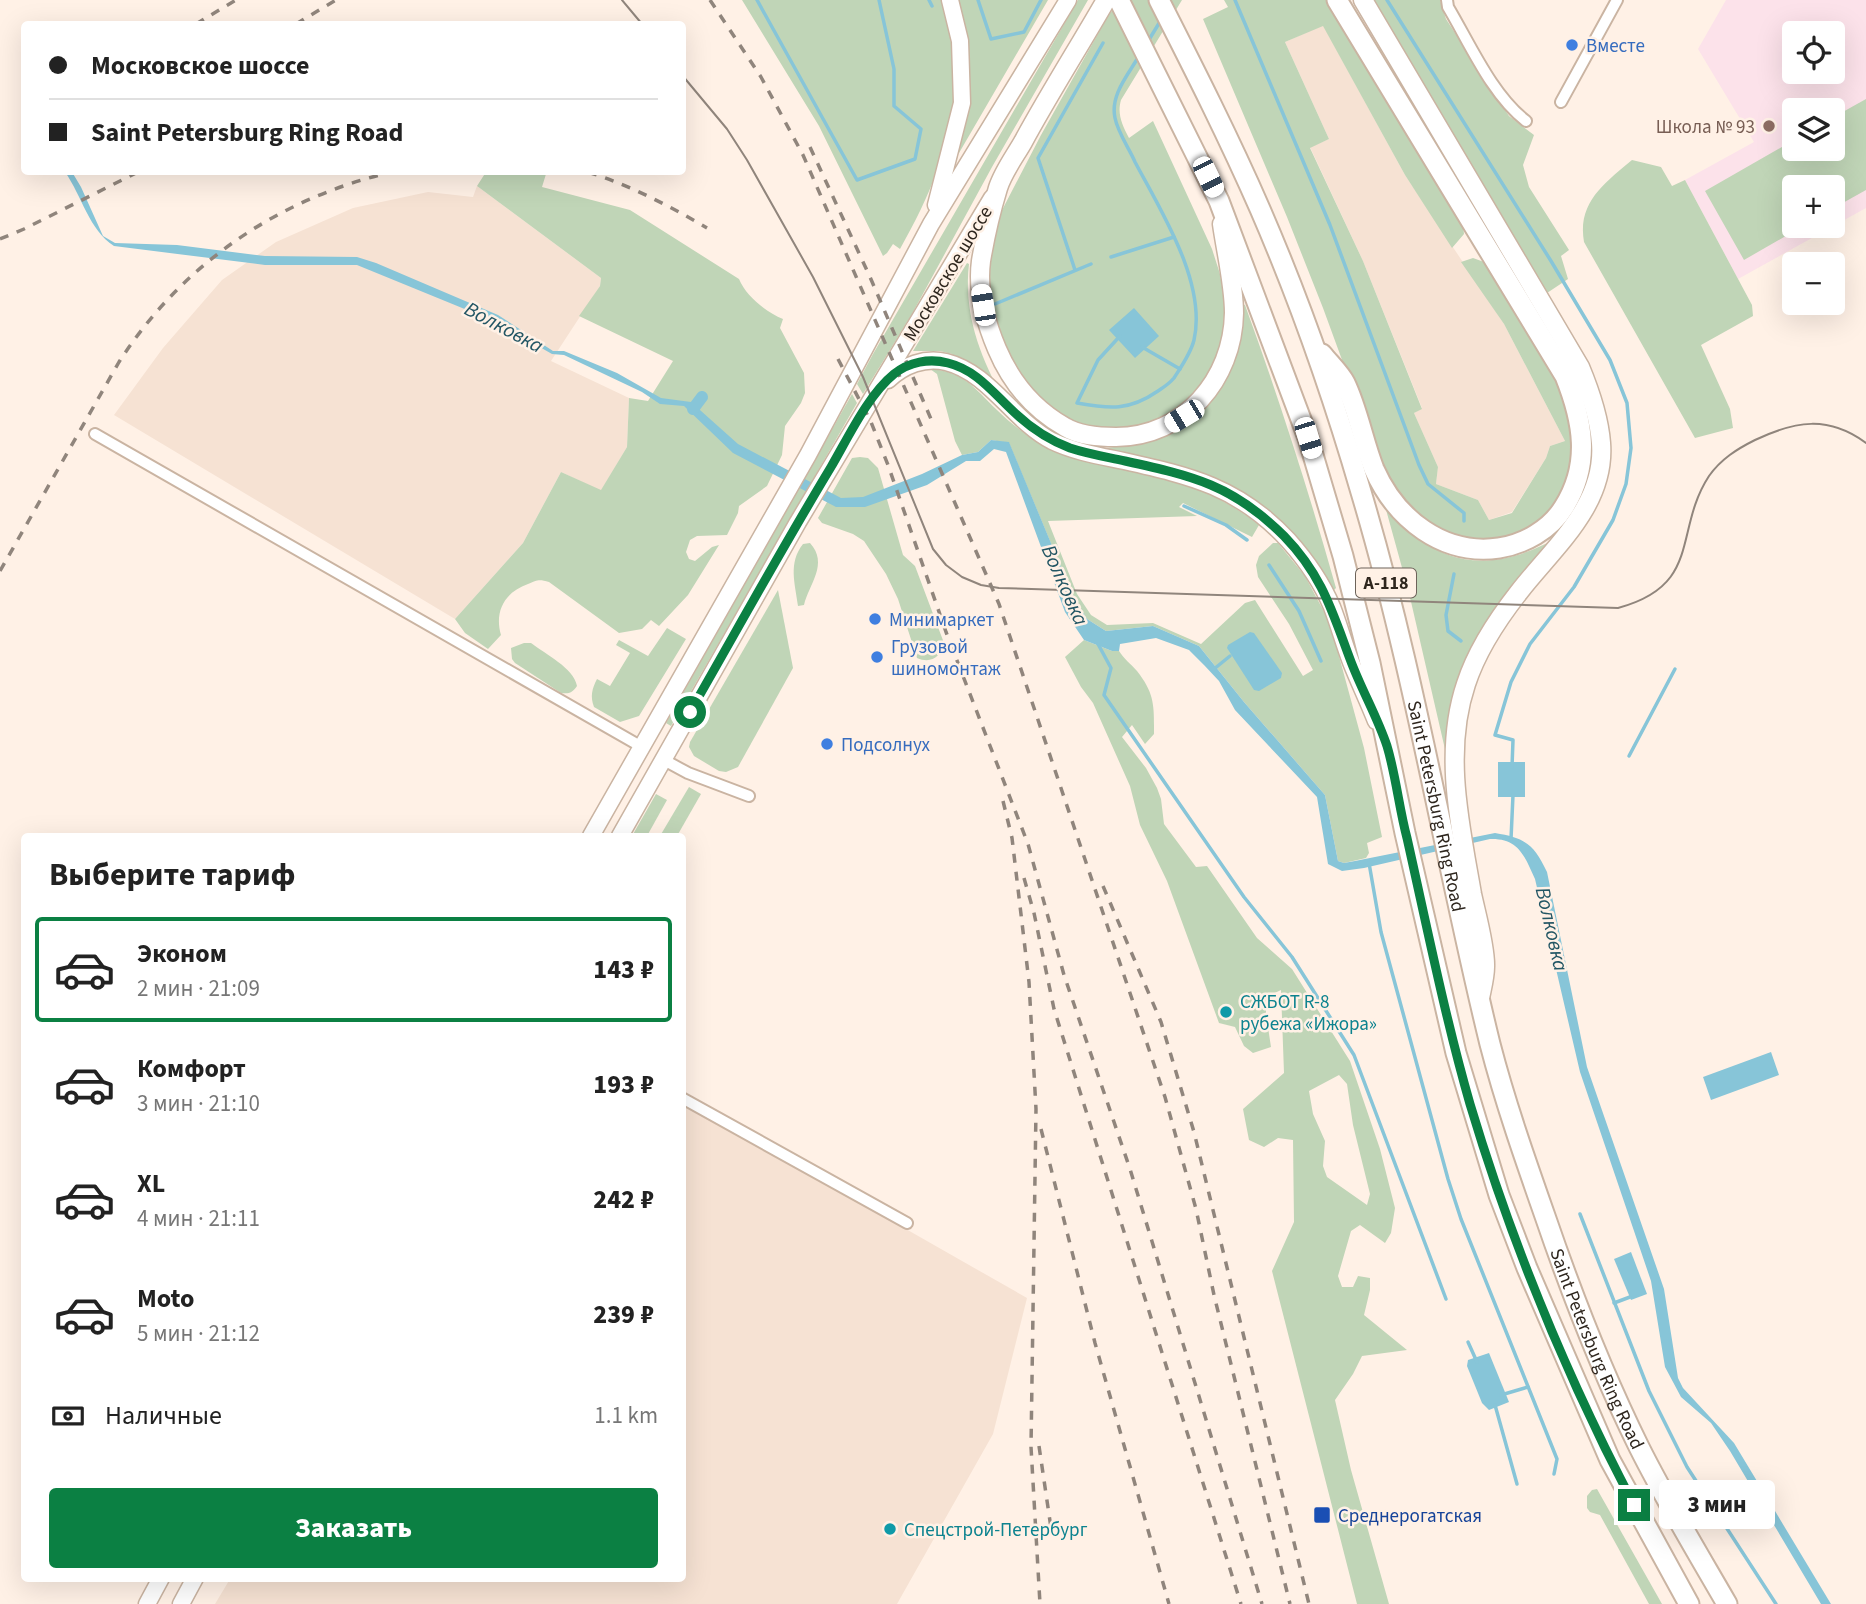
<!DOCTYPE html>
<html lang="ru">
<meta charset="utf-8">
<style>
:root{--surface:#fff;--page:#f6f6f6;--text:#222;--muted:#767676;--line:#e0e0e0;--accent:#0b8043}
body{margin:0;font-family:"Source Sans 3",sans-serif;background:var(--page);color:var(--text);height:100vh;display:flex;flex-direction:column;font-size:26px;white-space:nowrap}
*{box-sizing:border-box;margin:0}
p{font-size:23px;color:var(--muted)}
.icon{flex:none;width:38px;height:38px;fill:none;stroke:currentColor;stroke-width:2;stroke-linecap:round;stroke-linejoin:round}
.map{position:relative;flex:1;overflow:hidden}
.drawer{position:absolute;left:21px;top:833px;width:665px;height:749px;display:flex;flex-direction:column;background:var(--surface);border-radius:7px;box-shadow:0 7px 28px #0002}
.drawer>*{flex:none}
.guide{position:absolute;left:21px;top:21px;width:665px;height:154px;border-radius:7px;box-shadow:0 7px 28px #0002;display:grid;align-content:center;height:154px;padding:0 28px;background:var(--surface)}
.fabs{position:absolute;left:1782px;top:21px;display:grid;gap:14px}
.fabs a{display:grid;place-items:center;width:63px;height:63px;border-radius:7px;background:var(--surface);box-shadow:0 7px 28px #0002;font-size:35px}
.end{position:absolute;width:32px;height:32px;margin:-16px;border:9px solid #0b8043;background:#fff;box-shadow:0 0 0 4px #fff}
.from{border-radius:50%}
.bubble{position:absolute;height:49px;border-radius:7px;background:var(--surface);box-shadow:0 7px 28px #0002;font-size:23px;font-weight:800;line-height:49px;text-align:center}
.car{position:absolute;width:21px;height:42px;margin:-21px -10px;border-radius:9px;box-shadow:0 0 5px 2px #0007;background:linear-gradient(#fff 24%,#345 0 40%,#fff 0 76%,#345 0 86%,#fff 0)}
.guide b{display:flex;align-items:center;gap:24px;height:66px;font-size:26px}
.guide b+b{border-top:2px solid var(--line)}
.guide i{width:18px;height:18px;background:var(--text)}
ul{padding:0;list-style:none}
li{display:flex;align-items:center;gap:21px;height:105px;margin:0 14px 10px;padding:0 14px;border:4px solid transparent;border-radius:7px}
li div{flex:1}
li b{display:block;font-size:26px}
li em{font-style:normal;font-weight:800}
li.current{border-color:var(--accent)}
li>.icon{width:63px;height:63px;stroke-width:1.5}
h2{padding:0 28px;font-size:32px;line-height:84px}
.pay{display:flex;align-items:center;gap:18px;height:77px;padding:0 28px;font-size:26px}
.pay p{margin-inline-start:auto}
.action{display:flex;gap:14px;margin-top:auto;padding:14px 28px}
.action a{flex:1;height:80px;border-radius:7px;background:var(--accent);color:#fff;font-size:28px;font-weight:800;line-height:80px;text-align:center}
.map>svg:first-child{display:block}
.commercial{fill:#f6e2d3}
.education{fill:#fce2ea;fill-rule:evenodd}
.green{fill:#c0d5b7;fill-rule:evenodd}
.water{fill:#87c5d8}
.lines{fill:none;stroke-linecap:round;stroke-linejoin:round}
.stream{stroke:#87c5d8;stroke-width:3.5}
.canal{stroke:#87c5d8;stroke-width:12}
.minor-casing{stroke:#cab4a2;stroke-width:14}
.primary-casing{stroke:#cab4a2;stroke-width:19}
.trunk-casing{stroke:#cab4a2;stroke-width:21}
.motorway-casing{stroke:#cab4a2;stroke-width:23}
.minor{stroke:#fff;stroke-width:10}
.primary{stroke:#fff;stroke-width:16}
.trunk{stroke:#fff;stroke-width:18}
.motorway{stroke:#fff;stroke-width:19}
.tram{stroke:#90857c;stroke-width:2}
.rail{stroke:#90857c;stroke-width:3.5;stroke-dasharray:9 9;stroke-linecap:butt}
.route{stroke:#0b8043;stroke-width:9}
.shop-dot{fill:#3f7fe0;stroke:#fff1e6;stroke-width:2.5}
.education-dot{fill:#8d6e63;stroke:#fff1e6;stroke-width:2.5}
.culture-dot{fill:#0f9aa8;stroke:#fff1e6;stroke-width:2.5}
.transit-dot{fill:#1a4fb4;stroke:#fff1e6;stroke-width:2.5}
.labels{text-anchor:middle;stroke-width:5;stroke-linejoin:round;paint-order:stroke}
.shield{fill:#fff1e6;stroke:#6d635a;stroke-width:2}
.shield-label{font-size:18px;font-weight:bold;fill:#2e261e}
.shop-label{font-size:19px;fill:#366cbe;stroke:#fff1e6;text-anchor:start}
.education-label{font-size:19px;fill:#785e54;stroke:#fff1e6;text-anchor:end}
.street-label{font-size:19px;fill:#2e261e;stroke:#fff1e6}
.culture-label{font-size:19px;fill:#0d838f;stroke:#fff1e6;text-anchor:start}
.transit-label{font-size:19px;fill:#164399;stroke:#fff1e6;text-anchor:start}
.water-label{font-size:21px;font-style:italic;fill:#235664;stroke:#fff1e6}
</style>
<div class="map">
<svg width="1866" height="1604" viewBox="0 0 1866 1604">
<rect width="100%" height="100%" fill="#fff1e6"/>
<!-- commercial -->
<g class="commercial">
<path d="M1323,25L1405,175L1504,324L1565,441L1550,446L1546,458L1512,512L1489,520L1478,500L1436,484L1438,467L1414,413L1422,408L1363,261L1310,147L1329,139L1285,42Z"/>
<path d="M477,186L601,278L600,286L551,361L629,398L627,447L601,491L561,472L523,543L455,619L114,415L163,348L222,280L276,242L353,208L428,192L473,197Z"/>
<path d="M683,1102L1027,1298L993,1434L897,1604H215L230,1579L682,1578Z"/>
</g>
<!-- education -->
<path class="education" d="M1726,0H1866V208L1738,279L1685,180L1754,142L1698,49ZM1794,33H1832V72H1794ZM1794,110H1832V149H1794ZM1794,187H1832V226H1794Z"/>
<!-- green -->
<g class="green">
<path d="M742,0H941C948,26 955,54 955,80C954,141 929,198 900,249L893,244L887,253L883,256L819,126Z"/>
<path d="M958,0H1048L959,153C958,139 966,124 968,110C973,74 967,35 958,0Z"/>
<path d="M1078,0H1088L992,167L912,314L863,394L857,384L873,354Z"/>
<path d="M1120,0H1182L1121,100C1117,114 1122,125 1129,138L1153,121L1212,249L1220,274L1225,306L1222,338L1215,365L1189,402L1147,427L1098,432L1054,416L1018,379L987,301L991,238L999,216L1041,135L1108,16Z"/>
<path d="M1224,0H1331L1463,225L1464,234L1452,248L1405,175L1323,26L1285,42L1329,139L1310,148L1363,261L1422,409L1414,413L1438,467L1436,484L1478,500L1489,520L1512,513L1546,458L1550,446L1565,441L1504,324L1461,262L1473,258L1484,262L1528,334L1552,368L1572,408V475L1552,512L1531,529L1504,541L1449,538L1395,496L1360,409L1323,308L1287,217L1203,19L1228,7Z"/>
<path d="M1372,0H1440L1446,19L1509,116L1534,135L1523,165L1529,187L1569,250L1561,256L1568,279L1547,293Z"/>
<path d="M1866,99V190L1832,209V187H1794V226H1803L1744,260L1705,191L1794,140V149H1832V118Z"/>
<path d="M1632,160L1661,167L1672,186L1685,180L1752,305L1753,316L1701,345L1730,409L1733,428L1695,438L1584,242C1577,202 1605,183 1632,160Z"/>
<path d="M486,172H540L546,174L542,187L630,210L739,279C746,296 766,312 783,319L780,328L804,373L805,393L801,403L785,426L782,455L767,486L739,506L738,513L727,535L697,536L690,540L686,552L689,559L695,561L712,547L719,545L688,595L659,626L651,620L642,629L619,633L549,582C539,579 537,580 528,584C505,592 494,611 501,635L488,649L465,633L455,619L523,543L561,472L601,490L627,447L629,398L648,401L673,361L579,316L600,286L601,278L477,186Z"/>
<path d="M967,263L969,264C964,307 976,346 996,385L952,354L940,351H913Z"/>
<path d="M1242,304L1245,305C1279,398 1309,492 1336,588L1334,590L1265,510L1099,449L1144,443L1167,433L1201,409Z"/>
<path d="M930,369C964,371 974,388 997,410C1013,426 1037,444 1058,452C1075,459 1094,460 1111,464C1164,476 1216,490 1259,525L1252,537L1183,503L1179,507L1197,516L1048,521L1077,594L1091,615L1107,625L1153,623L1201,644L1245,603L1255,600L1303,676L1313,670L1289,624L1258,577L1256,565L1259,556L1273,543H1278L1305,576L1330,623L1364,748L1382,837L1367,843L1369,853L1366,858L1344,863L1338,861L1325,795L1244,702L1199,646L1153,626L1106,631L1087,619L1073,596L1009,443L991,440L978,452L962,455L955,441L937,374Z"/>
<path d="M852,394L857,403L671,726L666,723Z"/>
<path d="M860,457L868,458L878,468L903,555L915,566L944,643C941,657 931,664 917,658L898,599L886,574L864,541L853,534L822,523L818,518L852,458Z"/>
<path d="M1385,506H1388C1398,516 1407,528 1418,537C1460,573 1511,563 1555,539L1497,616L1447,758L1409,593Z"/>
<path d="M810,543C829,564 809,584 804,605L798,606C795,583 788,563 803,544Z"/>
<path d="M778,590L793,668L738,767L726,772L719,771L694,756L689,747L690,742Z"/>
<path d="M667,628L686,639L639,716L620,722L594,707C590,696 592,689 597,679L610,686L630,653L616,645L619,640L648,656Z"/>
<path d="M1084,640L1112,651H1119C1124,659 1131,664 1137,671C1155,694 1154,706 1154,734L1145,744L1132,725L1122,737L1146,768L1157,788L1161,799L1164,824L1196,867L1207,866L1257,938L1292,969L1350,1061L1380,1149L1395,1208L1391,1233L1385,1243L1360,1225L1351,1231L1338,1276L1342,1287H1353L1358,1276L1370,1278V1290L1364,1315L1407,1350L1362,1356L1353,1374L1335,1400L1351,1470L1389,1604H1357L1272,1271L1294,1222L1293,1140L1278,1138L1264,1147L1249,1140L1243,1109L1284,1073L1281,990L1266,997V1014L1271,1047L1253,1053L1244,1046L1235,1027L1219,1023L1167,881L1140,825L1130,786L1093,703L1081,687L1065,657ZM1339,1075L1347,1084L1353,1125L1370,1194L1367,1205L1327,1177L1323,1166L1325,1141L1313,1114L1309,1091Z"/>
<path d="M524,643H531C545,654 574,668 577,686C572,693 569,694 561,693L515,663L512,659L511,648Z"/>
<path d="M689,787L701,794L677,836H660Z"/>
<path d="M656,794L667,800L647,836H632Z"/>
<path d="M1597,1489L1662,1604H1649L1600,1515L1590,1512L1587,1508V1496L1592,1490Z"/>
</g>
<!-- water -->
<g class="water">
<path d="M65,172H72L81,187L103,236L115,243L177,245L265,256L357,257L376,263L498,315L553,351H564L617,373L661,398L691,402L738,444L841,498L863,497L922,474L962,455L978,452L991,440L1009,442L1073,596L1087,619L1106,631L1153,626L1199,646L1244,702L1325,795L1338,861L1344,863L1355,861L1495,833C1525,838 1534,844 1547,872L1587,1067L1664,1289L1678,1378L1683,1388L1734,1443L1831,1604H1821L1730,1451L1711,1423L1681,1397L1665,1367L1651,1281L1580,1072L1535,879C1525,857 1519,838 1490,839L1364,868L1342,871L1328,864L1317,797L1235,710L1219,681L1204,665L1189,650L1156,638L1120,644L1119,651H1112L1084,640L1065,612L1006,452L994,449L980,461H966L927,485L865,507H836L733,453L684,406L660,404L642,392L564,355L552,354L494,321L357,265H265L114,246C89,230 82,196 65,172Z"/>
<path d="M1134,308L1159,336L1135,358L1109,330Z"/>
<path d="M1250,632L1254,633L1282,673L1281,678L1259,691L1254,690L1227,648L1228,645Z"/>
<rect x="1498" y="762" width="27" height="35"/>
<path d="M1771,1052L1779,1075L1711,1100L1703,1077Z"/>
<path d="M1631,1252L1647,1294L1631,1300L1614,1259Z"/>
<path d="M1489,1353L1509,1402L1489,1410L1482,1403L1467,1366L1468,1360Z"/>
</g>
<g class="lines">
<!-- stream -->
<g class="stream">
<path d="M757,0L857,180L915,159L921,129L894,106V69L879,0"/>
<path d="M929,0L932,6"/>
<path d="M978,0L991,39L1024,32L1041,0"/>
<path d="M1235,0L1330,225L1419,465L1428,484L1464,513V521"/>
<path d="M1387,0L1551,261L1610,360L1627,403L1631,448L1626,484L1613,520L1574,587L1530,644L1511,682L1495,735L1513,740L1512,767"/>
<path d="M1147,43L1161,20"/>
<path d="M1111,257L1174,237"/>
<path d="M1075,270L1038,158L1103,43"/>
<path d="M995,304L1091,264"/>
<path d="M1120,336L1098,360L1077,403C1110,409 1129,411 1158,391C1164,387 1169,384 1174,378C1181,367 1191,353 1194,340C1207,283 1161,211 1135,162C1129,148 1118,133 1115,118C1110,95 1128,75 1139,56"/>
<path d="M1142,347L1180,369"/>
<path d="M1184,506L1226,525L1247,540"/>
<path d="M1269,565L1299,611L1321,661"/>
<path d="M1454,574L1446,615L1448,631L1461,641"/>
<path d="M1098,644L1111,668L1104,695L1244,897L1292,957L1354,1055L1446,1299"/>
<path d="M1214,669L1230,656"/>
<path d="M1629,756L1675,669"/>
<path d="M1511,839L1513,795"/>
<path d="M1369,863L1381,932L1448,1179L1461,1219L1557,1459L1554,1474"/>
<path d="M1580,1214L1649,1391L1687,1467L1776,1604"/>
<path d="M1614,1303L1630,1297"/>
<path d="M1468,1342L1477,1362"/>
<path d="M1501,1395L1528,1387"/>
<path d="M1495,1405L1517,1484"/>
</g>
<!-- canal -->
<path class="canal" d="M693,409L702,397"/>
<!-- minor casing -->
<g class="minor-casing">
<g id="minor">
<path d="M1447,0L1448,7C1470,44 1492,95 1526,121"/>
<path d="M1561,102L1617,0"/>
<path d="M95,434L642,747"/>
<path d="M664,760L688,773L749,796"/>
<path d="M682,1098L907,1223"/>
</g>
</g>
<!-- primary casing -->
<g class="primary-casing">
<g id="primary">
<path d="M936,205L962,103L960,41L950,0"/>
<path d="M888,380C904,365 925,357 946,362C990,373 1013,421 1052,441C1075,452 1100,456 1124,461C1191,476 1239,487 1288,540C1305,559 1322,583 1332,607C1339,625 1344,644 1351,662C1359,682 1368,701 1376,721"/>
<path d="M591,836L808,455L931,224L1068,0"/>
<path d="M620,836L798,522L992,198"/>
<path d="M147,1604L161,1578"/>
<path d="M181,1604L195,1578"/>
</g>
</g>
<!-- trunk casing -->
<g class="trunk-casing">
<g id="trunk">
<path d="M1106,0C1079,47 1049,94 1023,142C1015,156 1003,172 998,188C991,211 985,237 981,261C977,291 985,321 997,349C1011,382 1033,409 1065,427C1080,436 1099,437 1116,437C1184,437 1233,379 1234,313C1234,285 1226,252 1222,224"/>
<path d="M1363,0L1580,367C1590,391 1599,416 1601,443C1606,505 1553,548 1519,592C1497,620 1477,650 1466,684C1443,752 1460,825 1472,894C1476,913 1486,948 1485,967C1485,977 1482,988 1480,998"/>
</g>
</g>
<!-- motorway casing -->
<g class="motorway-casing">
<g id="motorway">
<path d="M1119,0L1219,201L1308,438L1343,556L1370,663L1405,833L1456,1053L1499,1195L1527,1268L1610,1460L1689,1604"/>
<path id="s1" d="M1159,0C1194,69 1229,138 1260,209C1300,301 1333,396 1361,492C1415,673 1445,861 1490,1044C1505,1102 1525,1159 1545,1216C1572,1295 1602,1372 1639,1447C1666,1501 1697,1552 1727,1604"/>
<path d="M1322,354C1329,363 1340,373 1345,383C1358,410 1363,441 1374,469C1396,519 1443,556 1499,548C1524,544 1550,530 1564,507C1591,464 1583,421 1565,376L1337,0"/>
</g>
</g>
<!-- minor -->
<use href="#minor" class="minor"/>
<!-- primary -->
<use href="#primary" class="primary"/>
<!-- trunk -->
<use href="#trunk" class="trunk"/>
<!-- motorway -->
<use href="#motorway" class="motorway"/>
<!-- tram -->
<g class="tram">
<path d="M622,0L642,24"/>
<path d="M682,75L727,129L747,160L813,277L863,377L933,549L946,565L962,577L981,585L999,588L1618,608C1703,585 1673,531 1709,476C1721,459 1737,449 1755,440C1795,421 1828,415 1866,443"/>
</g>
<!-- rail -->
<g class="rail">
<path d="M710,0L761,77L803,155L999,604L1165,1097L1196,1209L1214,1295L1290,1604"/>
<path d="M196,24L236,0"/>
<path d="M296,24L336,0"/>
<path d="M810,147L870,277L931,419"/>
<path d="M588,172C631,186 668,205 707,228"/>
<path d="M0,239L24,229L138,172"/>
<path d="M838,359L871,422L888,465L946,632L1028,844L1064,975L1130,1169L1262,1604"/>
<path d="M0,571L119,362C182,264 279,198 392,172"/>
<path d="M1003,801L1012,838L1029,982L1036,1109L1031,1447L1040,1604"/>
<path d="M1024,878L1034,913L1054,1009L1241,1604"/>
<path d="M1103,886L1161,1022L1194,1132L1309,1604"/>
<path d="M1041,1129L1095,1343L1169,1604"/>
<path d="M1039,1446L1051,1528"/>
</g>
</g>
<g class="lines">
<!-- route -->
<path class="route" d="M690,712C737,630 782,548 831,467C848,438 868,395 894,374C909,362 929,358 948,363C977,370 994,394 1015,413C1031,428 1049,440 1070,448C1088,454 1107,457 1125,461C1193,476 1233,485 1284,536C1322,575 1332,611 1350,659C1361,689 1377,716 1387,746C1396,776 1399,808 1407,838C1427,927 1445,1017 1470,1104C1511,1241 1568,1379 1634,1505"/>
</g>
<!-- markers -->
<g class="shop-dot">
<circle cx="1572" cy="45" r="7"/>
<circle cx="875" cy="619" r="7"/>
<circle cx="877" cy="657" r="7"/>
<circle cx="827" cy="744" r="7"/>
</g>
<circle class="education-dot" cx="1769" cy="126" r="7"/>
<g class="culture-dot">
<circle cx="1226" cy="1012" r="7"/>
<circle cx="890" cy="1529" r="7"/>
</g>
<rect class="transit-dot" x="1313" y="1506" width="18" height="18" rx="3.5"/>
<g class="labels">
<!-- shield labels -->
<rect class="shield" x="1356" y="568.5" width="60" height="29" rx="5"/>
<g class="shield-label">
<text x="1386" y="589">А-118</text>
</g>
<!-- shop labels -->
<g class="shop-label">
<text x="1586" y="52">Вместе</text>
<text x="889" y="626">Минимаркет</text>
<text x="891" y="653">Грузовой<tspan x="891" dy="22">шиномонтаж</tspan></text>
<text x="841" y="751">Подсолнух</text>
</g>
<!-- education labels -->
<g class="education-label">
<text x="1755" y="133">Школа № 93</text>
</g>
<!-- street labels -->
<g class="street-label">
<text transform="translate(947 273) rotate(-59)" y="7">Московское шоссе</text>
<text dy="7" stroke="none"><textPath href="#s1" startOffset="856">Saint Petersburg Ring Road</textPath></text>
<text dy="7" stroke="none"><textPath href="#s1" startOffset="1423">Saint Petersburg Ring Road</textPath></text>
</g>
<!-- culture labels -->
<g class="culture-label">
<text x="1240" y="1008">СЖБОТ R-8<tspan x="1240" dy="22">рубежа «Ижора»</tspan></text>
<text x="904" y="1536">Спецстрой-Петербург</text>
</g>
<!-- transit labels -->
<g class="transit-label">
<text x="1338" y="1522">Среднерогатская</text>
</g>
<!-- water labels -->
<g class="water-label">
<text transform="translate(504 327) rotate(28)" y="7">Волковка</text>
<text transform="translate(1065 585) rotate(66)" y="7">Волковка</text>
<text transform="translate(1552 929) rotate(77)" y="7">Волковка</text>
</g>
</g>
</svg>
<div class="fabs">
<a><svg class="icon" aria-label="locate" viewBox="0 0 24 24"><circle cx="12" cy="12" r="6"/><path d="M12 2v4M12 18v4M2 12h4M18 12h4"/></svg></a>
<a><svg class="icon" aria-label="layers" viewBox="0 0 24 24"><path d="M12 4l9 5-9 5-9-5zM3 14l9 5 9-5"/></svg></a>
<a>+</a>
<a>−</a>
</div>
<i class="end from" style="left:690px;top:712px"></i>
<i class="end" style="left:1634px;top:1505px"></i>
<div class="bubble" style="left:1659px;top:1480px;width:116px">3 мин</div>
<i class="car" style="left:1208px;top:177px;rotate:154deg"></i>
<i class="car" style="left:983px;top:305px;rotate:351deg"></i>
<i class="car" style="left:1184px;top:416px;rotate:239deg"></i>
<i class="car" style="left:1308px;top:438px;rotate:163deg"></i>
<div class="guide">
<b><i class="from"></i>Московское шоссе</b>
<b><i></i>Saint Petersburg Ring Road</b>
</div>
<section class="drawer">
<h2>Выберите тариф</h2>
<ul>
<li class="current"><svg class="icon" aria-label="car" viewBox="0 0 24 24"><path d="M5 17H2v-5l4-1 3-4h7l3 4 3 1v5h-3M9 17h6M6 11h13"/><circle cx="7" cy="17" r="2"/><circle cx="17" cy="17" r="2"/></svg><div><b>Эконом</b><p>2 мин · 21:09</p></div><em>143 ₽</em></li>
<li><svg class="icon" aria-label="car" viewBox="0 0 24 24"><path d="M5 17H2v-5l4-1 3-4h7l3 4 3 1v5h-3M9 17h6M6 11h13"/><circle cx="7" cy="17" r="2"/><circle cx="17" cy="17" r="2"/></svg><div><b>Комфорт</b><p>3 мин · 21:10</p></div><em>193 ₽</em></li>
<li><svg class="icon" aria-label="car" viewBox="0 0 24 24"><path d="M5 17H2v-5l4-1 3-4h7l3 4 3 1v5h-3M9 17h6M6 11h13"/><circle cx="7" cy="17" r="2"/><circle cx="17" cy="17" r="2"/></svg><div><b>XL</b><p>4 мин · 21:11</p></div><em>242 ₽</em></li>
<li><svg class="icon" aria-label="car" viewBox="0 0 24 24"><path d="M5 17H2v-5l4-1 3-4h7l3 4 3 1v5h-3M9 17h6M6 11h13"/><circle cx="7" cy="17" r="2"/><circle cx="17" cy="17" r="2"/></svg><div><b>Moto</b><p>5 мин · 21:12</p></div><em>239 ₽</em></li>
</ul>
<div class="pay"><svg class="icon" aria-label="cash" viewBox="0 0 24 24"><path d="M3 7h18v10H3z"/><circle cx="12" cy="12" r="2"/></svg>Наличные<p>1.1 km</p></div>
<div class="action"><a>Заказать</a></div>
</section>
</div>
